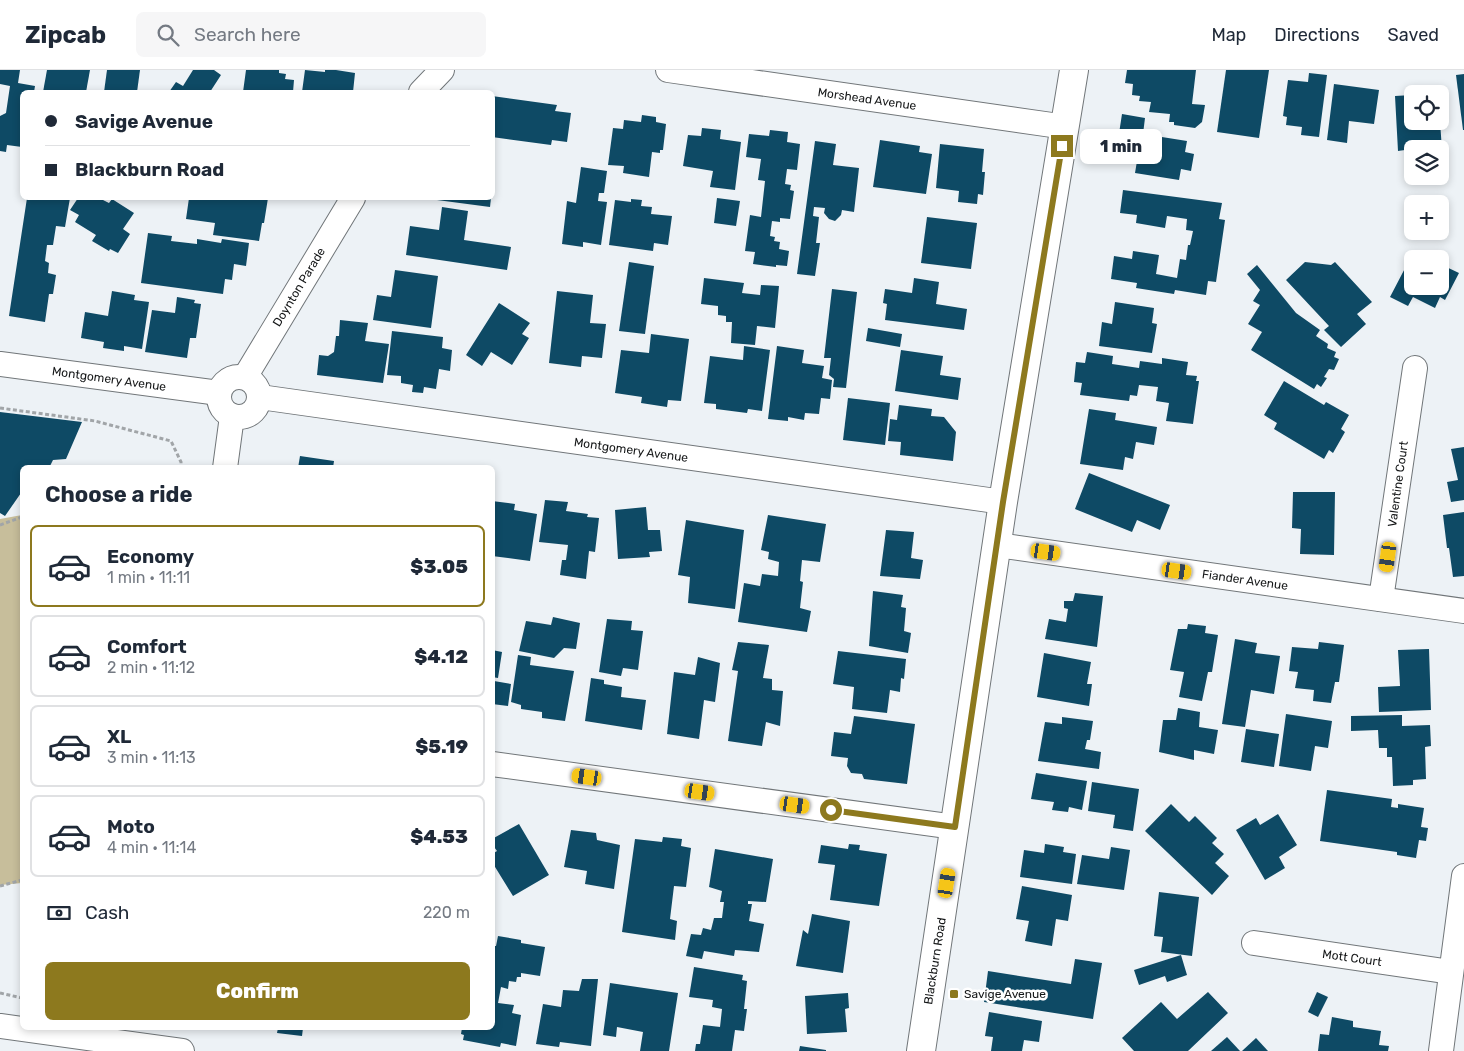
<!DOCTYPE html>
<meta charset="utf-8">
<style>
:root{--surface:#fff;--page:#f6f6f7;--text:#1f2937;--muted:#747a83;--line:#e0e1e3;--accent:#8d791e}
body{margin:0;font-family:Rubik,sans-serif;background:var(--page);color:var(--text);height:100vh;display:flex;flex-direction:column;font-size:19px;white-space:nowrap}
*{box-sizing:border-box;margin:0}
p{font-size:16px;color:var(--muted)}
.icon{flex:none;width:28px;height:28px;fill:none;stroke:currentColor;stroke-width:2;stroke-linecap:round;stroke-linejoin:round}
.map{position:relative;flex:1;overflow:hidden}
.side{position:absolute;left:20px;top:395px;width:475px;height:565px;display:flex;flex-direction:column;background:var(--surface);border-radius:8px;box-shadow:0 2px 8px #0003}
.side>*{flex:none}
.guide{position:absolute;left:20px;top:20px;width:475px;height:110px;border-radius:8px;box-shadow:0 2px 8px #0003;display:grid;align-content:center;height:110px;padding:0 25px;background:var(--surface)}
.fabs{position:absolute;left:1404px;top:15px;display:grid;gap:10px}
.fabs a{display:grid;place-items:center;width:45px;height:45px;border-radius:8px;background:var(--surface);box-shadow:0 2px 8px #0003;font-size:25px}
.end{position:absolute;width:22px;height:22px;margin:-11px;border:6px solid #8d791e;background:#fff;box-shadow:0 0 0 2px #fff}
.from{border-radius:50%}
.bubble{position:absolute;height:35px;border-radius:8px;background:var(--surface);box-shadow:0 2px 8px #0003;font-size:16px;font-weight:800;line-height:35px;text-align:center}
.car{position:absolute;width:15px;height:30px;margin:-15px -8px;border-radius:6px;box-shadow:0 0 4px 1px #0007;background:linear-gradient(#f5c518 24%,#345 0 40%,#f5c518 0 76%,#345 0 86%,#f5c518 0)}
.guide b{display:flex;align-items:center;gap:18px;height:48px;font-size:19px}
.guide b+b{border-top:1px solid var(--line)}
.guide i{width:12px;height:12px;background:var(--text)}
ul{padding:0;list-style:none}
li{display:flex;align-items:center;gap:15px;height:82px;margin:0 10px 8px;padding:0 15px;border:2px solid var(--line);border-radius:8px}
li div{flex:1}
li b{display:block;font-size:19px}
li em{font-style:normal;font-weight:800}
li.on{border-color:var(--accent)}
li>.icon{width:45px;height:45px;stroke-width:1.5}
h2{padding:0 25px;font-size:22px;line-height:60px}
.pay{display:flex;align-items:center;gap:12px;height:55px;padding:0 25px;font-size:19px}
.pay p{margin-inline-start:auto}
.button{display:flex;gap:10px;margin-top:auto;padding:10px 25px}
.button a{flex:1;height:58px;border-radius:8px;background:var(--accent);color:#fff;font-size:20px;font-weight:800;line-height:58px;text-align:center}
header{display:flex;align-items:center;gap:30px;box-sizing:border-box;height:70px;padding:0 25px;background:var(--surface);border-bottom:1px solid var(--line)}
header strong{font-size:24px}
nav{display:flex;gap:28px;margin-inline-start:auto;font-size:18px}
.search{width:350px;height:45px;background:var(--page);display:flex;align-items:center;gap:12px;box-sizing:border-box;padding:0 18px;border-radius:8px;color:var(--muted);font-size:19px}
.map>svg:first-child{display:block}
.green{fill:#c7be9b}
.building{fill:#0e4a65}
.lines{fill:none;stroke-linecap:round;stroke-linejoin:round}
.street-casing{stroke:#717679;stroke-width:26}
.primary-casing{stroke:#717679;stroke-width:30}
.path{stroke:#a1a5a8;stroke-width:3;stroke-dasharray:4 2.5;stroke-linecap:butt}
.street{stroke:#fff;stroke-width:24}
.primary{stroke:#fff;stroke-width:28}
.route{stroke:#8d791e;stroke-width:6}
.poi-dot{fill:#8d791e;stroke:#fff;stroke-width:2}
.labels{text-anchor:middle;stroke-width:5;stroke-linejoin:round;paint-order:stroke}
.street-label{font-size:12px;fill:#141617;stroke:#fff}
.poi-label{font-size:12px;fill:#141617;stroke:#fff;text-anchor:start}
</style>
<header>
<strong>Zipcab</strong>
<div class="search"><svg class="icon" aria-label="search" viewBox="0 0 24 24"><circle cx="10" cy="10" r="6"/><path d="M15 15l6 6"/></svg>Search here</div>
<nav><a>Map</a><a>Directions</a><a>Saved</a></nav>
</header>
<div class="map">
<svg width="1464" height="981" viewBox="0 0 1464 981">
<rect width="100%" height="100%" fill="#edf2f6"/>
<!-- green -->
<path class="green" d="M22,445V813L0,815V449Z"/>
<!-- building -->
<g class="building">
<path d="M0,0H20L18,13L35,16L34,22H22V77L7,75L6,82L0,81V46L6,43L10,16L0,14Z"/>
<path d="M47,0H90L86,22H43Z"/>
<path d="M107,0H140L137,22H104Z"/>
<path d="M193,0H214L221,5L210,22H169L176,12L183,16Z"/>
<path d="M246,0H279V3L286,4L285,9L294,10L293,22H243Z"/>
<path d="M305,0L325,2V0H336L355,3L353,22H302Z"/>
<path d="M1127,0H1196L1192,34L1205,35L1202,52L1195,58L1174,55V52H1169L1170,44L1149,42L1151,32L1139,31L1140,26L1132,25L1133,14L1125,13Z"/>
<path d="M1226,0H1269L1259,68L1217,62Z"/>
<path d="M1309,3L1327,5L1319,67L1301,65L1302,57L1286,55L1287,47L1283,46L1288,10L1308,12Z"/>
<path d="M1464,4V60H1463L1456,5Z"/>
<path d="M1334,14L1379,20L1374,54L1349,51L1347,73L1327,70Z"/>
<path d="M1412,25V51H1440L1443,95H1440V79H1412L1398,81L1395,26Z"/>
<path d="M492,26L557,35L555,41L571,43L567,72L552,70L551,75L492,67Z"/>
<path d="M1122,44L1145,48L1143,64L1187,71L1185,82L1194,84L1191,101L1181,99L1179,110L1135,103L1140,73L1118,70Z"/>
<path d="M642,45L656,47V52L666,54L663,80H660V83L652,82L649,107L623,103L624,96L608,95L613,58L623,59L624,50L641,52Z"/>
<path d="M702,58L721,60L720,69L741,72L735,120L710,117L713,101L683,96L688,65L701,66Z"/>
<path d="M770,60L788,62L787,72L800,74L797,100L787,99L785,114L791,115L790,120L794,121L790,149L780,148V152L772,151L770,166L775,167L774,171L780,172L779,179L789,181L787,196L776,195V197L753,194L755,182L745,181L750,145L761,147L765,111L758,110L761,89L746,87L749,64L769,66Z"/>
<path d="M880,70L920,76L919,82L932,84L926,124L873,117Z"/>
<path d="M815,71L836,74L833,95L859,98L854,142L842,140L841,145L835,151L829,149L824,143L825,138L814,137L813,146L819,147L816,173H820L815,206L797,204Z"/>
<path d="M940,74L984,79L982,102H985L983,125L978,124L977,134L958,132L959,121L936,118Z"/>
<path d="M581,97L607,101L604,123H599L598,131L607,132L601,175L583,172V177L562,174L567,131L576,133Z"/>
<path d="M1123,120L1222,133L1219,149L1225,150L1216,212L1208,211L1206,225L1175,220L1174,224L1136,218L1137,213L1111,209L1114,186L1132,189L1133,181L1159,185L1156,204L1177,208L1180,189L1186,190L1188,175H1190L1193,161L1186,160L1187,149L1167,146L1165,158L1136,153L1137,145L1120,143Z"/>
<path d="M27,128H70L65,157L56,156L53,175H47L45,191L49,193L48,203L56,205L53,224H49L45,252L9,246Z"/>
<path d="M78,128H86L90,129L91,128H99L109,133L112,129L134,143L123,159L130,164L118,183L110,179L109,181L92,171L96,165L75,152L79,145L70,140Z"/>
<path d="M189,128H268L264,153H262L259,171L213,165L215,153L186,149Z"/>
<path d="M438,128H491L490,137L437,130Z"/>
<path d="M717,128L740,131L736,156L714,153Z"/>
<path d="M631,129L642,130L641,136L652,137L651,144L672,146L668,175L654,173L653,181L609,175L615,130L631,132Z"/>
<path d="M442,137L468,141L464,170L511,177L507,200L406,185L410,156L439,160Z"/>
<path d="M927,147L977,153L971,199L921,193Z"/>
<path d="M148,163L172,166L171,171L197,174V169L221,173L222,169L249,173L246,196L234,194L232,210L225,209L223,224L141,213Z"/>
<path d="M1414,181L1430,189H1412V216H1440V194L1459,203L1445,230L1440,227L1435,238L1413,227L1408,236L1390,227Z"/>
<path d="M629,192L654,196L645,264L619,261Z"/>
<path d="M1305,192L1331,195L1335,192L1372,232L1357,244L1366,254L1341,277L1324,260L1329,256L1286,210Z"/>
<path d="M1257,195L1296,243L1320,260L1316,266L1328,274L1327,278L1336,282L1334,287L1339,289L1334,300L1329,299L1324,307L1327,308L1321,317L1317,314L1314,319L1251,280L1262,262L1248,254L1260,235L1253,231L1260,220L1247,204Z"/>
<path d="M395,200L438,206L431,258L373,250L377,225L391,227Z"/>
<path d="M704,208L744,213L742,223L760,225L761,215L779,216L775,258L757,256L755,275L731,273L732,252H726V246L718,245V236L701,234Z"/>
<path d="M914,208L939,212L936,234L967,239L964,260L885,250L887,234L883,233L885,219L912,223Z"/>
<path d="M832,219L857,222L846,318L833,317L834,309L829,305L831,288H824Z"/>
<path d="M112,221L135,225L134,230L149,232L142,279L124,276V281L103,278L104,272L81,268L85,242L108,246Z"/>
<path d="M557,221L593,225L590,253L606,254L602,288L582,286L581,297L549,293Z"/>
<path d="M177,227L195,230L194,233L201,234L196,268H190L187,288L145,282L152,240L175,243Z"/>
<path d="M1115,232L1154,238L1152,253L1157,254L1152,283L1099,276L1102,252L1112,254Z"/>
<path d="M499,233L530,253L522,264L529,268L512,295L491,282L482,296L466,285Z"/>
<path d="M340,250L368,253L365,271L389,274L383,313L317,305L319,285L328,286L334,282L336,266H339Z"/>
<path d="M868,258L902,264L900,277L866,271Z"/>
<path d="M392,261L443,267L442,278L452,280L450,301L439,299L436,319L424,317L423,323L412,322L413,315L401,313V306L387,305Z"/>
<path d="M651,264L689,269L681,331L668,330L667,337L641,333L642,327L615,323L621,280L649,283Z"/>
<path d="M744,276L770,280L762,341L748,339L747,343L716,339V334L704,333L710,286L743,290Z"/>
<path d="M777,276L804,280L802,293L824,296L822,308L832,310L830,329L821,328L819,344L805,343L804,350L788,347V351L768,349Z"/>
<path d="M901,280L943,286L940,305L961,308L958,330L895,321Z"/>
<path d="M1087,282L1113,286L1112,294L1139,298L1140,291L1162,294V288L1188,292L1186,305L1197,306L1196,311H1199L1193,354L1166,351L1169,333L1156,331L1158,317L1139,315L1137,326L1130,325L1129,331L1080,325L1082,313L1074,312L1076,292L1085,293Z"/>
<path d="M1284,311L1324,335L1326,332L1349,345L1341,359L1345,362L1333,383L1329,380L1324,389L1274,359L1277,353L1264,345Z"/>
<path d="M848,328L890,333L885,375L843,370Z"/>
<path d="M899,335L932,339L931,346L944,347L956,362L953,391L900,385L901,372L888,371L890,349L897,350Z"/>
<path d="M1089,339L1116,343L1115,350L1157,357L1154,375L1136,372L1133,389L1125,387L1123,400L1080,394Z"/>
<path d="M0,342L82,352L66,389L53,390L49,398H22V424L21,423L5,446L0,443Z"/>
<path d="M1464,377V430L1451,432L1447,412L1458,410L1451,379Z"/>
<path d="M300,386L334,391L333,398H298Z"/>
<path d="M1089,403L1170,435L1160,460L1137,450L1132,462L1075,439Z"/>
<path d="M1293,422H1335L1334,485L1300,484L1301,459L1292,458Z"/>
<path d="M545,430L568,432L566,441L588,444L587,447L599,448L595,482L589,481L586,509L560,505L562,490H566L568,475L539,472Z"/>
<path d="M492,431L515,434L514,440L537,444L530,491L492,486Z"/>
<path d="M646,437L648,460H660L662,481L649,482L650,487L618,489L615,440Z"/>
<path d="M1464,442V506L1453,507L1449,478H1447L1443,445Z"/>
<path d="M768,445L826,454L820,492L802,490L800,511L803,512L800,538L811,541L807,562L738,552L744,513L760,516L762,504L778,506L779,492L768,489L769,482L761,480Z"/>
<path d="M686,450L744,460L735,539L688,533L690,507L678,505Z"/>
<path d="M886,460L914,462L911,488L923,490L920,509L880,506Z"/>
<path d="M873,521L903,525L901,537L906,538L904,561L911,563L908,583L869,576Z"/>
<path d="M1075,523L1103,526L1097,577L1045,569L1049,549L1066,552L1068,539L1064,538V531H1073Z"/>
<path d="M553,547L580,553L576,579L564,578L554,588L519,581L526,551L551,555Z"/>
<path d="M607,549L632,551L631,560L643,561L638,600L623,598L621,606L599,602Z"/>
<path d="M1188,554L1206,556L1205,563L1218,565L1212,602H1208L1202,631L1179,627L1184,602L1170,600L1178,559H1187Z"/>
<path d="M1235,569L1257,573L1255,583L1280,586L1274,624L1251,620L1245,657L1222,654Z"/>
<path d="M738,572L769,575L763,608L772,609V620L783,621L780,656L766,652L762,676L728,671L738,601L732,600Z"/>
<path d="M1319,572L1344,575L1339,612H1335L1331,633L1313,631L1314,620L1295,618L1298,602L1289,601L1292,577L1318,579Z"/>
<path d="M1429,579L1431,640L1379,642L1378,617L1400,616L1398,580Z"/>
<path d="M492,580L502,582L498,608L492,607Z"/>
<path d="M838,581L906,589L904,609L901,608L900,622L890,620L887,643L852,639L854,617L833,614Z"/>
<path d="M1044,583L1091,592L1087,614H1092L1089,636L1037,627Z"/>
<path d="M518,585L531,587L530,595L574,601L565,651L542,648V642L521,639V635L511,632Z"/>
<path d="M698,587L720,593L715,632L704,630L699,669L667,664L674,602L695,605Z"/>
<path d="M492,607H494V611L511,614L508,636L492,634Z"/>
<path d="M591,608L604,610V614L622,617L621,627L646,630L642,660L585,651Z"/>
<path d="M1178,638L1200,642L1199,657L1218,660L1214,684L1194,680V690L1159,682L1163,650H1176Z"/>
<path d="M1286,644L1332,651L1328,678L1315,676L1311,701L1279,696Z"/>
<path d="M1402,645V656L1430,655L1431,676L1425,677L1426,709L1413,710V715L1393,716L1392,687H1387V678H1379L1378,660L1351,661V646Z"/>
<path d="M854,646L915,654L907,714L864,709L862,704L851,703L847,696L848,688L831,686L834,662L851,664Z"/>
<path d="M1062,647L1093,651L1090,670H1087L1085,679L1101,682L1099,699L1038,691L1045,652L1062,654Z"/>
<path d="M1246,659L1279,664L1274,697L1241,692Z"/>
<path d="M1036,703L1087,711L1082,740L1069,737L1068,742L1052,740L1054,732L1031,729Z"/>
<path d="M1092,712L1139,719L1133,761L1113,758L1115,745L1088,741Z"/>
<path d="M1327,720L1392,729L1391,737L1398,738V734L1424,738L1421,757L1428,758L1426,771L1419,770L1416,788L1397,785V782L1320,771Z"/>
<path d="M1171,734L1189,752L1195,746L1217,768L1212,773L1224,784L1215,793L1229,806L1212,825L1145,761Z"/>
<path d="M1278,744L1297,775L1279,787L1285,798L1265,810L1236,760L1256,748L1260,755Z"/>
<path d="M519,754L549,805L513,826L492,792V784L497,781L492,774V769Z"/>
<path d="M571,760L596,763L597,770L620,775L614,819L585,814L587,801L564,797Z"/>
<path d="M663,767L682,769L681,776L691,778L686,817L674,816L670,849L677,851L675,870L622,862L635,769L662,772Z"/>
<path d="M849,774L860,775L859,780L887,784L879,836L830,830L835,795L818,793L821,775L848,779Z"/>
<path d="M1045,774L1064,777L1063,782L1076,784L1072,814L1020,807L1024,780L1044,783Z"/>
<path d="M1111,777L1130,780L1124,820L1077,814L1082,785L1109,789Z"/>
<path d="M715,779L773,789L766,832L748,831V834H752L749,851L764,854L759,882L735,880L734,886L704,881L702,889L686,886L691,864L701,865L703,858L711,860L714,848H722L724,832H720L722,821L709,817Z"/>
<path d="M1022,816L1072,825L1068,851L1056,849L1052,876L1025,871L1029,851L1016,849Z"/>
<path d="M1159,822L1199,827L1192,886L1161,882L1163,867L1154,866Z"/>
<path d="M812,844L850,851L843,903L796,896L803,860L808,864Z"/>
<path d="M498,866L521,870V873L545,877L540,906L521,903V907H517L516,912L509,911L508,919L501,917L498,933L514,935L512,943L521,945L516,976L501,973L500,977L463,970L464,965L461,964L462,958H492V876H496Z"/>
<path d="M1181,885L1187,905L1167,912L1165,906L1139,915L1134,900Z"/>
<path d="M1075,889L1102,893L1093,949L984,932L988,901L1071,914Z"/>
<path d="M694,897L743,905L742,910L747,911L744,939H747L744,961L735,960L732,981H695L696,974H700L703,955L729,958L720,957L722,939L712,937L713,930L689,927Z"/>
<path d="M582,909H598L591,976L560,972L559,977L536,974L543,934L561,937L563,920L579,921Z"/>
<path d="M610,913L678,923L669,981H640L643,962L617,957L616,967L603,965Z"/>
<path d="M1208,922L1228,943L1188,981H1134L1122,968L1161,932L1177,949Z"/>
<path d="M1317,922L1328,927L1318,947L1308,942Z"/>
<path d="M848,923L849,938L845,939L847,962L807,964L805,926Z"/>
<path d="M989,942L1042,951L1039,972L1024,970L1022,981H991L993,967L985,966Z"/>
<path d="M1332,947L1353,951V957L1381,961L1379,975L1389,976L1388,981H1318L1320,964L1329,965Z"/>
<path d="M278,958H303L302,966L277,963Z"/>
<path d="M1227,967L1240,981H1211Z"/>
<path d="M1256,968L1268,981H1242Z"/>
<path d="M800,976L826,980V981H799Z"/>
</g>
<g class="lines">
<!-- street casing -->
<g class="street-casing">
<g id="street">
<path d="M668,0L1066,57"/>
<path d="M421,22L442,0"/>
<path d="M0,294L219,323"/>
<circle cx="239" cy="327" r="20"/>
<path d="M245,307L353,128"/>
<path d="M260,327L1003,432"/>
<path d="M225,398L232,346"/>
<path d="M997,475L1464,541"/>
<path d="M1381,529L1415,298"/>
<path d="M492,694L955,757"/>
<path d="M1254,873L1451,902"/>
<path d="M0,956L182,981"/>
<path d="M1441,981L1464,806"/>
</g>
</g>
<!-- primary casing -->
<g class="primary-casing">
<path id="primary" d="M921,981L1003,432L1074,0"/>
</g>
<!-- path -->
<g class="path">
<path d="M0,338L95,351L171,371L181,392V398"/>
<path d="M0,455L22,447"/>
<path d="M0,816L22,810"/>
<path d="M0,923L22,928"/>
</g>
<!-- street -->
<use href="#street" class="street"/>
<!-- primary -->
<use href="#primary" class="primary"/>
</g>
<g class="lines">
<!-- route -->
<path class="route" d="M831,740L955,757L1003,432L1062,76"/>
</g>
<!-- markers -->
<rect class="poi-dot" x="949" y="919" width="10" height="10" rx="2.5"/>
<g class="labels">
<!-- street labels -->
<g class="street-label">
<text transform="translate(867 29) rotate(8)" y="4">Morshead Avenue</text>
<text transform="translate(299 217) rotate(-59)" y="4">Doynton Parade</text>
<text transform="translate(109 309) rotate(8)" y="4">Montgomery Avenue</text>
<text transform="translate(631 380) rotate(8)" y="4">Montgomery Avenue</text>
<text transform="translate(1398 414) rotate(-82)" y="4">Valentine Court</text>
<text transform="translate(1245 510) rotate(8)" y="4">Fiander Avenue</text>
<text transform="translate(1352 888) rotate(8)" y="4">Mott Court</text>
<text transform="translate(935 891) rotate(-81)" y="4">Blackburn Road</text>
</g>
<!-- poi labels -->
<g class="poi-label">
<text x="964" y="928">Savige Avenue</text>
</g>
</g>
</svg>
<div class="fabs">
<a><svg class="icon" aria-label="locate" viewBox="0 0 24 24"><circle cx="12" cy="12" r="6"/><path d="M12 2v4M12 18v4M2 12h4M18 12h4"/></svg></a>
<a><svg class="icon" aria-label="layers" viewBox="0 0 24 24"><path d="M12 4l9 5-9 5-9-5zM3 14l9 5 9-5"/></svg></a>
<a>+</a>
<a>−</a>
</div>
<i class="end from" style="left:831px;top:740px"></i>
<i class="end" style="left:1062px;top:76px"></i>
<div class="bubble" style="left:1080px;top:59px;width:82px">1 min</div>
<i class="car" style="left:1046px;top:482px;rotate:98deg"></i>
<i class="car" style="left:1388px;top:487px;rotate:188deg"></i>
<i class="car" style="left:1177px;top:501px;rotate:98deg"></i>
<i class="car" style="left:587px;top:707px;rotate:278deg"></i>
<i class="car" style="left:700px;top:722px;rotate:98deg"></i>
<i class="car" style="left:795px;top:735px;rotate:98deg"></i>
<i class="car" style="left:947px;top:813px;rotate:9deg"></i>
<div class="guide">
<b><i class="from"></i>Savige Avenue</b>
<b><i></i>Blackburn Road</b>
</div>
<section class="side">
<h2>Choose a ride</h2>
<ul>
<li class="on"><svg class="icon" aria-label="car" viewBox="0 0 24 24"><path d="M5 17H2v-5l4-1 3-4h7l3 4 3 1v5h-3M9 17h6M6 11h13"/><circle cx="7" cy="17" r="2"/><circle cx="17" cy="17" r="2"/></svg><div><b>Economy</b><p>1 min · 11:11</p></div><em>$3.05</em></li>
<li><svg class="icon" aria-label="car" viewBox="0 0 24 24"><path d="M5 17H2v-5l4-1 3-4h7l3 4 3 1v5h-3M9 17h6M6 11h13"/><circle cx="7" cy="17" r="2"/><circle cx="17" cy="17" r="2"/></svg><div><b>Comfort</b><p>2 min · 11:12</p></div><em>$4.12</em></li>
<li><svg class="icon" aria-label="car" viewBox="0 0 24 24"><path d="M5 17H2v-5l4-1 3-4h7l3 4 3 1v5h-3M9 17h6M6 11h13"/><circle cx="7" cy="17" r="2"/><circle cx="17" cy="17" r="2"/></svg><div><b>XL</b><p>3 min · 11:13</p></div><em>$5.19</em></li>
<li><svg class="icon" aria-label="car" viewBox="0 0 24 24"><path d="M5 17H2v-5l4-1 3-4h7l3 4 3 1v5h-3M9 17h6M6 11h13"/><circle cx="7" cy="17" r="2"/><circle cx="17" cy="17" r="2"/></svg><div><b>Moto</b><p>4 min · 11:14</p></div><em>$4.53</em></li>
</ul>
<div class="pay"><svg class="icon" aria-label="cash" viewBox="0 0 24 24"><path d="M3 7h18v10H3z"/><circle cx="12" cy="12" r="2"/></svg>Cash<p>220 m</p></div>
<div class="button"><a>Confirm</a></div>
</section>
</div>
